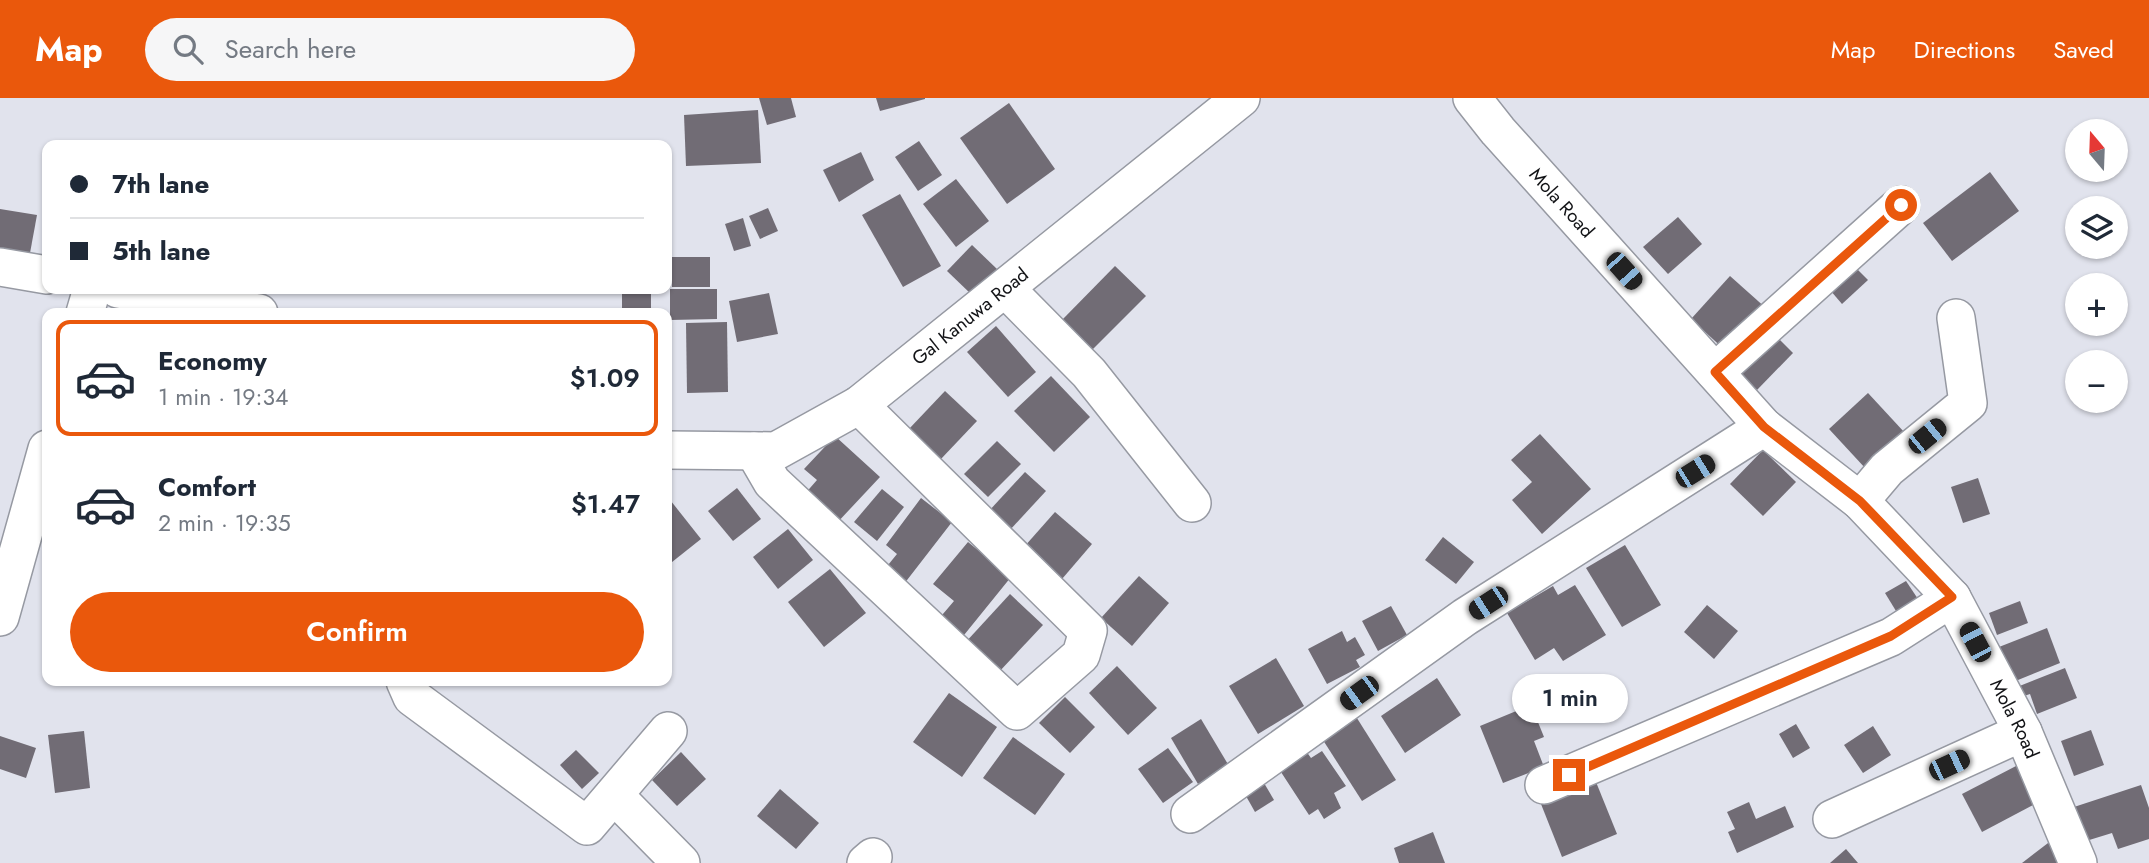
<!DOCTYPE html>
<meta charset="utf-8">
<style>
:root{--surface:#fff;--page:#f6f6f7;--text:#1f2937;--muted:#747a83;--line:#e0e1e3;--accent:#ea580c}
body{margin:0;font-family:Jost,sans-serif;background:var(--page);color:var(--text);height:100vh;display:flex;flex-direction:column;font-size:26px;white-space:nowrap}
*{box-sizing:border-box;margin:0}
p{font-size:23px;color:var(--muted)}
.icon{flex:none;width:38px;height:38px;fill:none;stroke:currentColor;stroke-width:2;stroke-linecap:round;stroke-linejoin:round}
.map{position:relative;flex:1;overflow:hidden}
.side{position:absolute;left:42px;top:210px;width:630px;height:378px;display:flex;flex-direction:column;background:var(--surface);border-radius:14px;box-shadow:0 2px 5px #0004}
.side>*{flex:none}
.hud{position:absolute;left:42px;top:42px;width:630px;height:154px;border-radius:14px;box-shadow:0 2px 5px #0004;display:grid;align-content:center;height:154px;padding:0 28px;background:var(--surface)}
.needle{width:46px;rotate:341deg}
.fabs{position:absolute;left:2065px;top:21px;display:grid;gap:14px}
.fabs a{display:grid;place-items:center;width:63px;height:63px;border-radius:50%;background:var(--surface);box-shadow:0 2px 5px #0004;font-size:35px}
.end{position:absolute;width:32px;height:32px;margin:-16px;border:9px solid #ea580c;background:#fff;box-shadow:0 0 0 4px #fff}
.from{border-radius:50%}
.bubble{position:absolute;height:49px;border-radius:24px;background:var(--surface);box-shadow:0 2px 5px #0004;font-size:23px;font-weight:600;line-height:49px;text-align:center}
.car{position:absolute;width:21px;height:42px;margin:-21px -10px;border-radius:9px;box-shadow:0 0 5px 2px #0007;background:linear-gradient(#222 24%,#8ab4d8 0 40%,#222 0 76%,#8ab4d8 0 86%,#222 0)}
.hud b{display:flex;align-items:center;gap:24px;height:66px;font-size:26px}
.hud b+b{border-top:2px solid var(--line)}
.hud i{width:18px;height:18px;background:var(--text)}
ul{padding:12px 0 0;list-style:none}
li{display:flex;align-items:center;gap:21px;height:116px;margin:0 14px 10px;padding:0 14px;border:4px solid transparent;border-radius:14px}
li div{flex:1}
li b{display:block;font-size:26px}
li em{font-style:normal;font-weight:600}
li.active{border-color:var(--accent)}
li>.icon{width:63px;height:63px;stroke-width:1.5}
.cta{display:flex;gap:14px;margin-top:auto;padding:14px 28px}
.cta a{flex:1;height:80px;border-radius:42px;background:var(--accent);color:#fff;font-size:28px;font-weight:600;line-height:80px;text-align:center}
header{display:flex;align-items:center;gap:42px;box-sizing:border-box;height:98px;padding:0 35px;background:var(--accent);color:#fff}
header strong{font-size:33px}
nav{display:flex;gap:38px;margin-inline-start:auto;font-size:24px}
.search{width:490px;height:63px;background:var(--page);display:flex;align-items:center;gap:18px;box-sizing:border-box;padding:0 24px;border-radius:38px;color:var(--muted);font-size:26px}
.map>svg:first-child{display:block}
.building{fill:#716c75}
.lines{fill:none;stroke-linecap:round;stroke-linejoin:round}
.street-casing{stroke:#9699a2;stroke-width:40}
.street{stroke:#fff;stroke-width:37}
.route{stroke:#ea580c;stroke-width:9}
.labels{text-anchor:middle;stroke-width:7;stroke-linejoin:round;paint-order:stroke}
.street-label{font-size:19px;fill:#121316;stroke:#e1e3ed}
</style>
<header>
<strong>Map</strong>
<div class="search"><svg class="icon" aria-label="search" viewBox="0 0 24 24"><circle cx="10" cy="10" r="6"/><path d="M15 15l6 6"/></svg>Search here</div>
<nav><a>Map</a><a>Directions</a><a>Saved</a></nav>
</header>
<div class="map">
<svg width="2149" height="765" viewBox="0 0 2149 765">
<rect width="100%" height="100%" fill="#e1e3ed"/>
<!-- building -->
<g class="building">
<path d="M759,0H791L796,19L767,27Z"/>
<path d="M876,0H925V1L880,13Z"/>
<path d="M1009,5L1055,71L1007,106L960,40Z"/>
<path d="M758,12L761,65L686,68L684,17Z"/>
<path d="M919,43L942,77L918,93L895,59Z"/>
<path d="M861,54L874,82L839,104L823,72Z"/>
<path d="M1990,74L2019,113L1952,163L1923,125Z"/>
<path d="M956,81L989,123L956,149L923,106Z"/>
<path d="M900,96L941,168L903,189L862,117Z"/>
<path d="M768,110L778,133L760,141L749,118Z"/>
<path d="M0,111L37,117L30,155L0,151Z"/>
<path d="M1678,119L1702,146L1668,176L1643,149Z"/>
<path d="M743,120L751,148L734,153L725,126Z"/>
<path d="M972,147L997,171L972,197L947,173Z"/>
<rect x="672" y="159" width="38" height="30"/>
<path d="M1115,168L1146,198L1092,252L1062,222Z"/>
<path d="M1855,169L1868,182L1842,206L1830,192Z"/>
<path d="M1730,178L1767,211L1727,254L1691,221Z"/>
<rect x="622" y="191" width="29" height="20"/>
<path d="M670,191H717V221L670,222Z"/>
<path d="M769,195L778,236L737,244L729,203Z"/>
<path d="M727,224L728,294L687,295L686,225Z"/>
<path d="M996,228L1036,274L1008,299L967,254Z"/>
<path d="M1770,232L1793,255L1757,292L1734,269Z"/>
<path d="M1051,278L1090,319L1054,354L1014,313Z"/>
<path d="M945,293L977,323L940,362L908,332Z"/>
<path d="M1868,295L1905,335L1866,371L1829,331Z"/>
<path d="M1540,336L1591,391L1542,436L1512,402L1532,384L1511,362Z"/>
<path d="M835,338L880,379L835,427L803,398L817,382L804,371Z"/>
<path d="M997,343L1021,366L988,399L964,376Z"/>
<path d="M1763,352L1796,384L1763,418L1730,386Z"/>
<path d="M1025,374L1046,393L1009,433L988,414Z"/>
<path d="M1978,380L1990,416L1963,425L1951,389Z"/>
<path d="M737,390L761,421L733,443L708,413Z"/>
<path d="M882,391L904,409L877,443L854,424Z"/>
<path d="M667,398L701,441L667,468Z"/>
<path d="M921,400L952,424L904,486L884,472L897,456L886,447Z"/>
<path d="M1055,414L1092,446L1062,481L1024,449Z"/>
<path d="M788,431L813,462L778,491L753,459Z"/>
<path d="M1443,439L1474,464L1456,486L1425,462Z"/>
<path d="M968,444L1011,479L960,542L937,523L954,503L933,486Z"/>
<path d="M1625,447L1661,507L1622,529L1586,470Z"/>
<path d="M830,471L866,515L824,549L788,504Z"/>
<path d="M1139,478L1169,505L1132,548L1101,520Z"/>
<path d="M1906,483L1918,501L1896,513L1885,495Z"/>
<path d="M1575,487L1606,537L1563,563L1554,550L1535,562L1507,515L1553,488L1558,497Z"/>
<path d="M1010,496L1043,527L997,576L964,546Z"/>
<path d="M2020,503L2028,525L1997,537L1989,515Z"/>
<path d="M1707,507L1738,533L1714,561L1684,534Z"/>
<path d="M1391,508L1407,537L1378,553L1362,523Z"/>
<path d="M2047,530L2060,565L2013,584L1999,549Z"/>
<path d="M1342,533L1347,544L1355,539L1365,557L1356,562L1360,569L1327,586L1308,551Z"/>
<path d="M1276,560L1304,608L1258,636L1229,588Z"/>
<path d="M1117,568L1157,610L1128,637L1089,595Z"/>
<path d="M2065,570L2077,600L2037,616L2030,596L2021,599L2017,589Z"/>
<path d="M1437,580L1461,617L1405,655L1381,618Z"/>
<path d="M949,595L997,629L962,679L913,644Z"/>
<path d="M1065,599L1095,629L1070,655L1039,625Z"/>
<path d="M1531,607L1544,639L1534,643L1544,669L1503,685L1480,628Z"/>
<path d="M1355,617L1396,682L1362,703L1321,639Z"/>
<path d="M1201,621L1229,668L1198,686L1171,640Z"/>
<path d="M1796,626L1810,650L1793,660L1779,636Z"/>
<path d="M1873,628L1891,657L1863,675L1844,647Z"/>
<path d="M2091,632L2104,667L2074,678L2061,643Z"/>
<path d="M84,633L90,690L55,695L48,637Z"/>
<path d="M0,638L36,650L26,680L0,671Z"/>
<path d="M1013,639L1065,676L1035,717L983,680Z"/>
<path d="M1168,650L1193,684L1163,705L1138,671Z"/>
<path d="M576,652L599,675L582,691L560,667Z"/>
<path d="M1306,653L1311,660L1322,653L1346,688L1334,695L1341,710L1324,721L1318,711L1309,717L1279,671Z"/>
<path d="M681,654L706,681L677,708L652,682Z"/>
<path d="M2018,667L2037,705L1982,734L1962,696Z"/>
<path d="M1261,680L1274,702L1255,714L1242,691Z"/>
<path d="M1596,684L1617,736L1562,759L1541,706Z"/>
<path d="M2141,687L2149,710V741L2118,751L2112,735L2086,743L2074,709Z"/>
<path d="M780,691L819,725L796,751L757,718Z"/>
<path d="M1749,704L1756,721L1785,708L1794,729L1737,755L1728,734L1735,731L1727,714Z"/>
<path d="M1433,734L1445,765H1399L1394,750Z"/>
<path d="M2052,742L2060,765H2022Z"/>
<path d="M1846,751L1858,765H1830Z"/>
</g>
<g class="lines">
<!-- street casing -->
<g class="street-casing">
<g id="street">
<path id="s1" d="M1472,0L1498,33L1764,329L1860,403L1952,500L2023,634L2078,765"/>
<path d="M0,169L47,177"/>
<path d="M118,191L259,215"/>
<path d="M1006,191L1089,275L1192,405"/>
<path d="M85,215L92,191"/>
<path d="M1715,274L1901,107"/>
<path id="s2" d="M667,352L776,353L859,307L1241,0"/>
<path d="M754,353L772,384L1017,613L1081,557L1088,533L859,307"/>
<path d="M1860,403L1887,371L1968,305L1956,220"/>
<path d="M0,519L47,351"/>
<path d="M405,583L412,599L587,728L668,633"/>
<path d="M1544,687L1891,539L1952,500"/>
<path d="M614,697L681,765"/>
<path d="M1190,716L1465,519L1764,329"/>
<path d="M1832,721L2023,634"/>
<path d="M866,765L873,759"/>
</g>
</g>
<!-- street -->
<use href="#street" class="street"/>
</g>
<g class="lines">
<!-- route -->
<path class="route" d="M1569,677L1891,538L1952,499L1860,403L1764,329L1715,274L1901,107"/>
</g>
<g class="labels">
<!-- street labels -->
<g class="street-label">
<text dy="7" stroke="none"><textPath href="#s1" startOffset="138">Mola Road</textPath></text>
<text dy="7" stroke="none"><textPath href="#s2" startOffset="346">Gal Kanuwa Road</textPath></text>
<text dy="7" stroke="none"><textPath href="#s1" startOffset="831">Mola Road</textPath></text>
</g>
</g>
</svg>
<div class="fabs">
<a><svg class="needle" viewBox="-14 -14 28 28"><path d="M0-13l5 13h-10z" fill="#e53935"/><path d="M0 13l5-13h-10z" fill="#747a83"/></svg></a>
<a><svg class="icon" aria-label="layers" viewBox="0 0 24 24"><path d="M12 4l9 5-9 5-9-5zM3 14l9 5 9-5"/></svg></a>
<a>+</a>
<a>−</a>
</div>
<i class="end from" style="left:1901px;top:107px"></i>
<i class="end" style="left:1569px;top:677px"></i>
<div class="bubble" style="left:1512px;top:576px;width:116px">1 min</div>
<i class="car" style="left:1624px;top:173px;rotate:138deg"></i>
<i class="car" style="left:1927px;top:338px;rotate:51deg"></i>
<i class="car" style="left:1695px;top:373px;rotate:58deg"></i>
<i class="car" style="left:1488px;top:505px;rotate:237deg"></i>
<i class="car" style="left:1975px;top:544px;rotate:332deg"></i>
<i class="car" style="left:1359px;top:595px;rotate:234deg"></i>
<i class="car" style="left:1949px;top:667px;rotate:65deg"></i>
<div class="hud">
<b><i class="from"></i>7th lane</b>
<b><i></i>5th lane</b>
</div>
<section class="side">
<ul>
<li class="active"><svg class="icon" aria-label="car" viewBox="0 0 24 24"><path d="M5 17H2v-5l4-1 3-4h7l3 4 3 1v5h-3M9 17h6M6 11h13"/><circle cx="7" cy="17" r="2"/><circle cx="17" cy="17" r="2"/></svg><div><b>Economy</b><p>1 min · 19:34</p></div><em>$1.09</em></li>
<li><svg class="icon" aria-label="car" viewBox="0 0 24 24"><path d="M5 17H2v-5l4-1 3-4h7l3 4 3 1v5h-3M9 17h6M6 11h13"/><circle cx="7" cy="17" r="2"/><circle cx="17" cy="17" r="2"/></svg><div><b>Comfort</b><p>2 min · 19:35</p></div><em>$1.47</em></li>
</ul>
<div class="cta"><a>Confirm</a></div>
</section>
</div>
